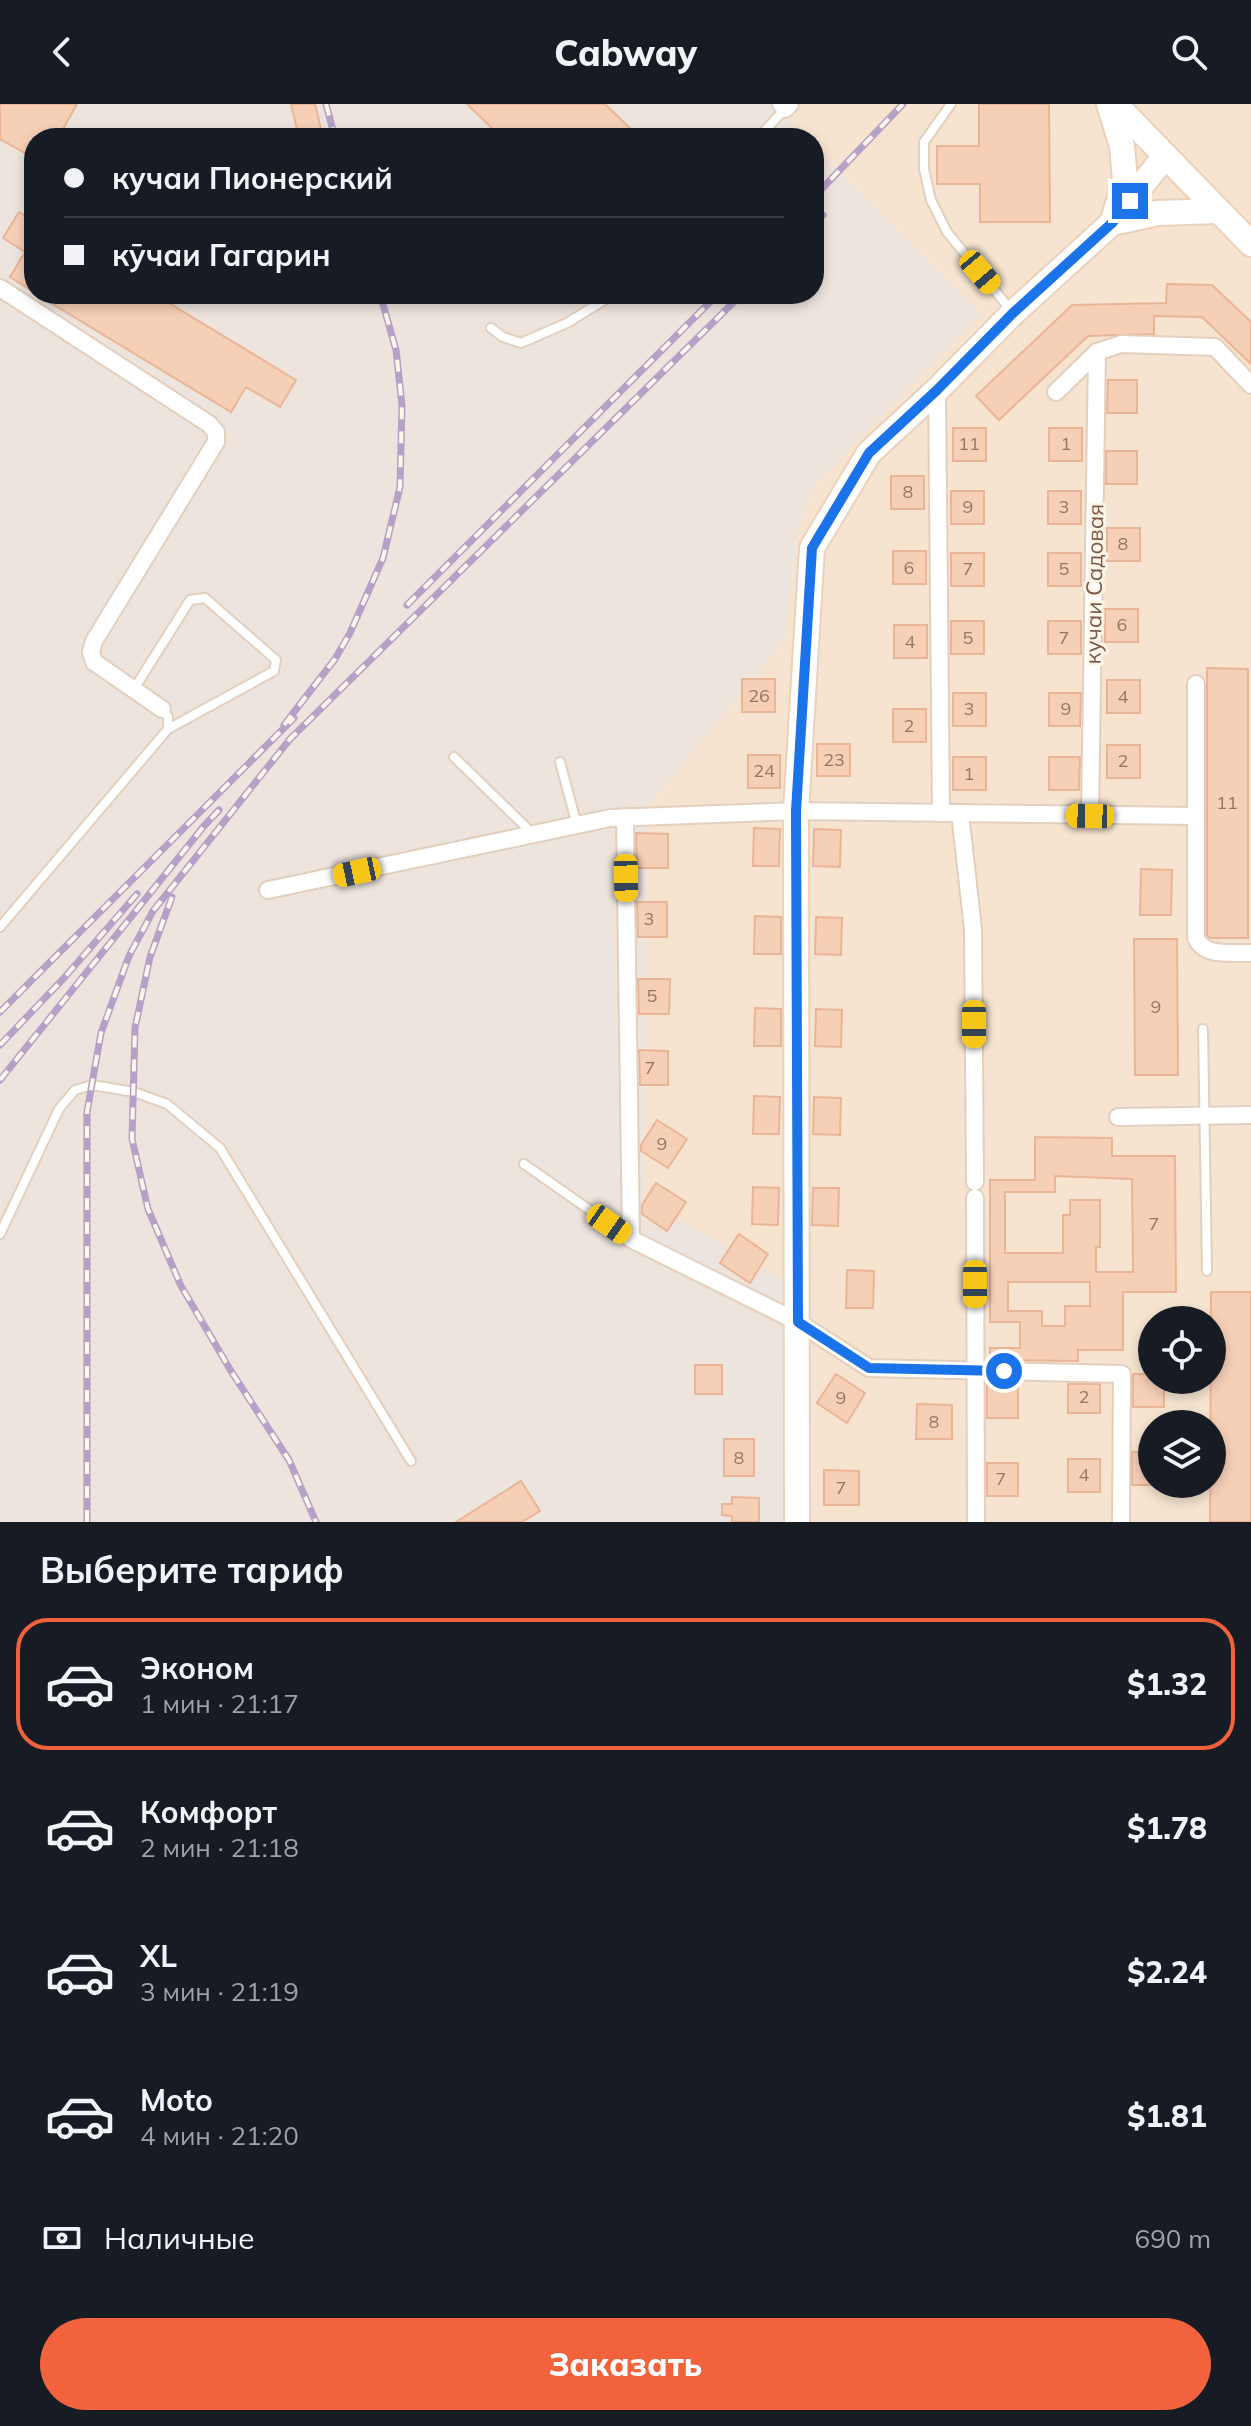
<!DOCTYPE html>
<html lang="ru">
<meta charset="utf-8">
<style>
:root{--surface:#171b24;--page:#20242c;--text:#f1f3f6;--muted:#9ea1a6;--line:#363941;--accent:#f2633d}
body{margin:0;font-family:Mulish,sans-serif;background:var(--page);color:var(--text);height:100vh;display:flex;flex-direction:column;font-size:30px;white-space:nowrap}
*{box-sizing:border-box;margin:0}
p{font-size:26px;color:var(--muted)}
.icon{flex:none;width:44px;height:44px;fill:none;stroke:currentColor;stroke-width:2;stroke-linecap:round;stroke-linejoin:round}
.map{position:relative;height:1418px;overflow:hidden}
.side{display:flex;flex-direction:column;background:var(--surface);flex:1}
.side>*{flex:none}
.banner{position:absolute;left:24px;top:24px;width:800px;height:176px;border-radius:32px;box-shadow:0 4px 12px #0003;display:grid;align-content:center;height:176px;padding:0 40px;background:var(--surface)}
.controls{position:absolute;left:1138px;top:1202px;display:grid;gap:16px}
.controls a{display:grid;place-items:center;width:88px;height:88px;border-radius:50%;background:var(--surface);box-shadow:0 4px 12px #0003;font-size:40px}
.end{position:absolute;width:36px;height:36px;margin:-18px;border:10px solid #1a73e8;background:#fff;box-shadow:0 0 0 4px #fff}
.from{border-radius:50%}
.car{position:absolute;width:24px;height:48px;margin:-24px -12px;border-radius:10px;box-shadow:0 0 6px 2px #0007;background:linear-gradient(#f5c518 24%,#345 0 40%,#f5c518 0 76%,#345 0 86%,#f5c518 0)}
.banner b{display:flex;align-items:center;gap:28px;height:76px;font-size:30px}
.banner b+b{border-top:2px solid var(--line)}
.banner i{width:20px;height:20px;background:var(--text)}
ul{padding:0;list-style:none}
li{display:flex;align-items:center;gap:24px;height:132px;margin:0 16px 12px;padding:0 24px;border:4px solid transparent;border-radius:32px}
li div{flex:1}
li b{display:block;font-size:30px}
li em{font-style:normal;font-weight:800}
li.active{border-color:var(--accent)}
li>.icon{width:72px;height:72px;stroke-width:1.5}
h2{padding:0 40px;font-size:36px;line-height:96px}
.pay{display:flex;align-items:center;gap:20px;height:88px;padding:0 40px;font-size:30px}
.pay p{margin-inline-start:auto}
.action{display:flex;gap:16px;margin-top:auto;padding:16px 40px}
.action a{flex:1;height:92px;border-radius:48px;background:var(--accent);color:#fff;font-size:32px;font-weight:800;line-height:92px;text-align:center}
header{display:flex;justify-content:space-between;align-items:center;height:104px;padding:0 40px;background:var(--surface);font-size:36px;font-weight:800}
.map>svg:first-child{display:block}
.residential{fill:#f6e4d0;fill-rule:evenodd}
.industrial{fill:#ede4dd}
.building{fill:#f6cfb7;stroke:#eab596;stroke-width:2;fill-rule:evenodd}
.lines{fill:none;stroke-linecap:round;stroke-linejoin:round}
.lane-casing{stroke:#e3cfbd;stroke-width:12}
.street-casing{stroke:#e3cfbd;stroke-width:20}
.secondary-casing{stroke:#ebd1bc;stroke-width:28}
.lane{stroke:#fff;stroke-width:8}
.street{stroke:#fff;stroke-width:16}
.secondary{stroke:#fff;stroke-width:24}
.rail-casing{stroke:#b5a0c8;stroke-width:7}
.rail{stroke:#fff6ea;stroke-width:4;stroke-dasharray:12;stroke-linecap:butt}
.route{stroke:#1a73e8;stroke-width:10}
.labels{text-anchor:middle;stroke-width:6;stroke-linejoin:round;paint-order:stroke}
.number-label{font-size:18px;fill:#987562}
.street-label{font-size:22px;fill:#785746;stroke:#fff6ea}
</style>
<header><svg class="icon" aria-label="back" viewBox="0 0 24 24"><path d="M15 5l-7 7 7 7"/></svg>Cabway<svg class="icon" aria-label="search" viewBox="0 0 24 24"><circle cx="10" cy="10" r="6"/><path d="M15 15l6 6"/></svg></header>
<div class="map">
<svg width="1251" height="1418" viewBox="0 0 1251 1418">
<rect width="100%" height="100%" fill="#fef3e2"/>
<!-- residential -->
<path class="residential" d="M772,0H1251V1418H783L784,1177L644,1097L647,703L785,534L799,418L816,379L981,210L814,42V34H806ZM1152,1216H1212V1276H1152ZM1152,1320H1212V1380H1152Z"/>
<!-- industrial -->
<path class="industrial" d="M0,0H772L806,34H34V190H814V42L981,210L816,379L799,418L785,534L647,703L644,1097L785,1176L783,1418H0Z"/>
<!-- building -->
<g class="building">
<path d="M0,0H77L58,34H34V54L0,35Z"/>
<path d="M291,0H315L323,34H299Z"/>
<path d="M467,0H605L640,34H502Z"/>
<path d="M979,0H1049L1050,118H980V80H937V42H979Z"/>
<path d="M19,108L34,117V188L10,173L25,148L3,134Z"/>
<path d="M1167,180L1212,181L1251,218V260L1202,213L1154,212V230L1088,232L999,316L976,292L1072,201L1166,199Z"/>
<path d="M36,190H154L296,276L280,303L246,283L231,308Z"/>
<path d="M1108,276H1137V309H1107Z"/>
<rect x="953" y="324" width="33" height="33"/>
<rect x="1049" y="324" width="33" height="33"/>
<rect x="1106" y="347" width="31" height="33"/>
<rect x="891" y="372" width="33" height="33"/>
<rect x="951" y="387" width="33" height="33"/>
<rect x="1048" y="387" width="33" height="33"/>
<rect x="1107" y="424" width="33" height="33"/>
<rect x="893" y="447" width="33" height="33"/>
<rect x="951" y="449" width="33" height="33"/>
<rect x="1048" y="449" width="33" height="33"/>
<rect x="1105" y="505" width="33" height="33"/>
<rect x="951" y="517" width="33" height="33"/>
<rect x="1048" y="517" width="33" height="33"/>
<rect x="894" y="521" width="33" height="33"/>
<path d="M1207,564L1248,565V834H1210L1207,831Z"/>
<rect x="742" y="575" width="33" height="33"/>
<rect x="1107" y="576" width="33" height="33"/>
<rect x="953" y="589" width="33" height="33"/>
<path d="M1049,589H1081L1080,622H1049Z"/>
<rect x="893" y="605" width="33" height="33"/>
<rect x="817" y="640" width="33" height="32"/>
<rect x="1107" y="641" width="33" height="33"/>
<rect x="748" y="651" width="32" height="33"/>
<rect x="953" y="653" width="33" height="33"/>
<path d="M1049,653H1080L1079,686H1049Z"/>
<path d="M754,724L780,725L779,762H753Z"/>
<path d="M814,725L841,726L840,763L813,762Z"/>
<path d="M636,729L668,730V764H637Z"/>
<path d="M1141,765L1172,766L1171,811H1140Z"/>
<path d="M637,798H667V833H638Z"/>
<path d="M755,812L781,813V850H754Z"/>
<path d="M816,813L842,814L841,851L815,850Z"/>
<path d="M1134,835H1177L1178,971H1135Z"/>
<path d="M638,875H670L669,910H639Z"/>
<path d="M755,904L781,905V942H754Z"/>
<path d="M816,905L842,906L841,943L815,942Z"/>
<path d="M639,946L668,947V981H640Z"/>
<path d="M754,992L780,993L779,1030H753Z"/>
<path d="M814,993L841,994L840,1031L813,1030Z"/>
<path d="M657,1016L687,1035L668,1064L641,1047V1041Z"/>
<path d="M1035,1033L1112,1034V1052H1175L1176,1188H1123V1246H1078V1257L990,1256V1244H1020V1218H990V1076H1035ZM1055,1072L1132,1075L1133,1168H1096V1143H1100V1096H1070V1111H1063V1149H1005V1088H1055ZM1008,1178H1090V1202H1065V1222H1042V1207H1008Z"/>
<path d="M656,1079L686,1098L667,1127L642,1110V1101Z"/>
<path d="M753,1083L779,1084L778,1121L752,1120Z"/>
<path d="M813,1084H839L838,1122L812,1121Z"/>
<path d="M739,1130L768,1150L750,1179L720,1159Z"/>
<path d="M847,1166L874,1167L873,1204H846Z"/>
<path d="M1211,1188H1251V1418H1210Z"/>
<rect x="695" y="1261" width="27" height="29"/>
<path d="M836,1270L865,1289L847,1319L817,1299Z"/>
<path d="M1133,1270H1152V1276H1164V1303H1133Z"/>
<rect x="987" y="1280" width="31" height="34"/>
<rect x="1068" y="1280" width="32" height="29"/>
<path d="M917,1300L952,1301V1335H916Z"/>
<rect x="724" y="1335" width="30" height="37"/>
<rect x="1132" y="1348" width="20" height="33"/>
<rect x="1068" y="1355" width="32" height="33"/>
<rect x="987" y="1359" width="31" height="33"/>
<path d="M824,1366L859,1367V1401H824Z"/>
<path d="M521,1377L540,1407L522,1418H456Z"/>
<path d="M732,1393L759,1394V1418H732V1412L722,1411V1400H732Z"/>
</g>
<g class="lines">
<!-- lane casing -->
<g class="lane-casing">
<g id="lane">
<path d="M951,0L924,38V65L931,96L947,128L1010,205"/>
<path d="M758,34L785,5"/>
<path d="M491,224L503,233L521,239L567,219L614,190"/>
<path d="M134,585L190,496L205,494L276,556L274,567L168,625"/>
<path d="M454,653L533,730"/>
<path d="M560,658L577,721"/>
<path d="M0,823L168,625V613L162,605"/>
<path d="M1203,925L1207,1167"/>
<path d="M524,1060L631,1135"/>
<path d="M0,1130L59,1005L75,986L92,981L134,988L167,1000L220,1044L411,1357"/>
</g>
</g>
<!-- street casing -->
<g class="street-casing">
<g id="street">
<path d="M781,0L785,5L790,0"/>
<path d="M0,184L209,320L216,328V338L94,537L91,548L94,558L162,605"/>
<path d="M937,286L941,709"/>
<path d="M1056,288L1097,248L1121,240L1215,243L1251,281"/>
<path d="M1196,580V834C1205,854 1232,848 1251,849"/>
<path d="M960,709L973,825L975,1078"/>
<path d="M1090,712L1097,248"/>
<path d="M625,713L631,1135L798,1218L869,1264L1122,1270L1121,1418"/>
<path d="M268,786L610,714L796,707L1196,712"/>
<path d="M1118,1013L1251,1011"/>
<path d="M975,1094L976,1418"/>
</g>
</g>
<!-- secondary casing -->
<g class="secondary-casing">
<g id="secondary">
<path d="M1109,0L1122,42L1125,77L1112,119L1158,109L1218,107"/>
<path d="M1115,0L1251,140"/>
<path d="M797,1418L796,707L812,444L869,349L937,286L1013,209L1112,119L1165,52"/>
</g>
</g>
<!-- lane -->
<use href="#lane" class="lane"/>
<!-- street -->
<use href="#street" class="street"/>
<!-- secondary -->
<use href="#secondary" class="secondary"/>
<!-- rail casing -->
<g class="rail-casing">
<g id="rail">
<path d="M326,0L335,34"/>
<path d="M814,93L903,0"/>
<path d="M814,120L823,111"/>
<path d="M407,501L718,190"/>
<path d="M284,621L335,555L350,529L383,454L400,383L402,301L396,246L380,190"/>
<path d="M172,793L150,853L135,924L132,1035L148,1105L181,1182L231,1267L289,1356L316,1418"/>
<path d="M0,908L294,614"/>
<path d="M0,941L64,874L137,790"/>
<path d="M0,976L204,722L219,706"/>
<path d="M87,1418V1008L101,929L129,852L153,807L290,635L742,190"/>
</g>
</g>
<!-- rail -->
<use href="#rail" class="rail"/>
</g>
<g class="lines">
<!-- route -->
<path class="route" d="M1004,1267L869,1264L798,1218L796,707L812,444L869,349L937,286L1013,209L1112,119L1130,97"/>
</g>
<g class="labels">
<!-- number labels -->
<g class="number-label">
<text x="969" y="346">11</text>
<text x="1066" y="346">1</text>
<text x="908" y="394">8</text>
<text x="968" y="409">9</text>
<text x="1064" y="409">3</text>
<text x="1123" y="446">8</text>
<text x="909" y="470">6</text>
<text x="968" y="471">7</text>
<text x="1064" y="471">5</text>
<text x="1122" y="527">6</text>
<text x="968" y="540">5</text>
<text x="1064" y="540">7</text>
<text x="910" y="544">4</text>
<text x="759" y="598">26</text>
<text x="1123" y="599">4</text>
<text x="969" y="611">3</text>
<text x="1066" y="611">9</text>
<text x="909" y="628">2</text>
<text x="834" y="662">23</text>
<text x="1123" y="663">2</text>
<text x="764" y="673">24</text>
<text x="969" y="676">1</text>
<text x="1227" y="705">11</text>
<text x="649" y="821">3</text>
<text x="652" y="898">5</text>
<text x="1156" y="909">9</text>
<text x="650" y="970">7</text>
<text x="662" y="1046">9</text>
<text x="1154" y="1126">7</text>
<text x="1084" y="1299">2</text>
<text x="841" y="1300">9</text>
<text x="934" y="1324">8</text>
<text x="739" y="1360">8</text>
<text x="1084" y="1377">4</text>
<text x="1001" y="1381">7</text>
<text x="841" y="1390">7</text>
</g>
<!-- street labels -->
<g class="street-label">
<text transform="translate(1094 480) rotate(-89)" y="8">кучаи Садовая</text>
</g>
</g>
</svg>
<div class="controls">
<a><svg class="icon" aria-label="locate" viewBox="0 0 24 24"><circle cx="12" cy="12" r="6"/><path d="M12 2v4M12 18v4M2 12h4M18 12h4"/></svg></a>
<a><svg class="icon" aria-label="layers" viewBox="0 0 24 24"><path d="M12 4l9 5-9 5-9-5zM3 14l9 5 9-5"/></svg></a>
</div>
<i class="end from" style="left:1004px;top:1267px"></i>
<i class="end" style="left:1130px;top:97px"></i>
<i class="car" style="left:980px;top:168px;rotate:140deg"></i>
<i class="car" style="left:1090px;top:712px;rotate:271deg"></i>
<i class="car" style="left:357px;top:768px;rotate:258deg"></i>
<i class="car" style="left:626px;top:774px;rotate:179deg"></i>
<i class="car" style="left:974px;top:920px;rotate:180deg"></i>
<i class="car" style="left:609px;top:1120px;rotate:125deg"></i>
<i class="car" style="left:975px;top:1180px;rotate:180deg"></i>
<div class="banner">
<b><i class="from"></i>кучаи Пионерский</b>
<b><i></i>кӯчаи Гагарин</b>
</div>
</div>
<section class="side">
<h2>Выберите тариф</h2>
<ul>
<li class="active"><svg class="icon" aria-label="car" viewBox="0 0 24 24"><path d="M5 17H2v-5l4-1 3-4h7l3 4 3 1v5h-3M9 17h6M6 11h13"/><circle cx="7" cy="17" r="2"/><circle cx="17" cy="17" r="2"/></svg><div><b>Эконом</b><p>1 мин · 21:17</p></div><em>$1.32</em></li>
<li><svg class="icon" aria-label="car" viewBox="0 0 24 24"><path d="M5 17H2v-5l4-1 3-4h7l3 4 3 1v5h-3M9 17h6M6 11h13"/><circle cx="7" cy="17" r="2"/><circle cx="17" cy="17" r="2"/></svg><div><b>Комфорт</b><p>2 мин · 21:18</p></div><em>$1.78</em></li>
<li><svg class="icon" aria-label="car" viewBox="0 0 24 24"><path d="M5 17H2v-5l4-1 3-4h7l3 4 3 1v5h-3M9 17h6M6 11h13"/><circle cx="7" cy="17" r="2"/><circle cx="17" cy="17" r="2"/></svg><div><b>XL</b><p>3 мин · 21:19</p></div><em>$2.24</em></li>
<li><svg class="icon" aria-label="car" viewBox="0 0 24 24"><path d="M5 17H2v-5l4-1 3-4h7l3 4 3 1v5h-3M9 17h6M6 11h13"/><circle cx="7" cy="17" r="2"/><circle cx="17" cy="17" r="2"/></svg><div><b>Moto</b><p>4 мин · 21:20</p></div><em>$1.81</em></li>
</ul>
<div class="pay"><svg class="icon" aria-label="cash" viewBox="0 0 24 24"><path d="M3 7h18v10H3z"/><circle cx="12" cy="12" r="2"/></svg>Наличные<p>690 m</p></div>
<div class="action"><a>Заказать</a></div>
</section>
